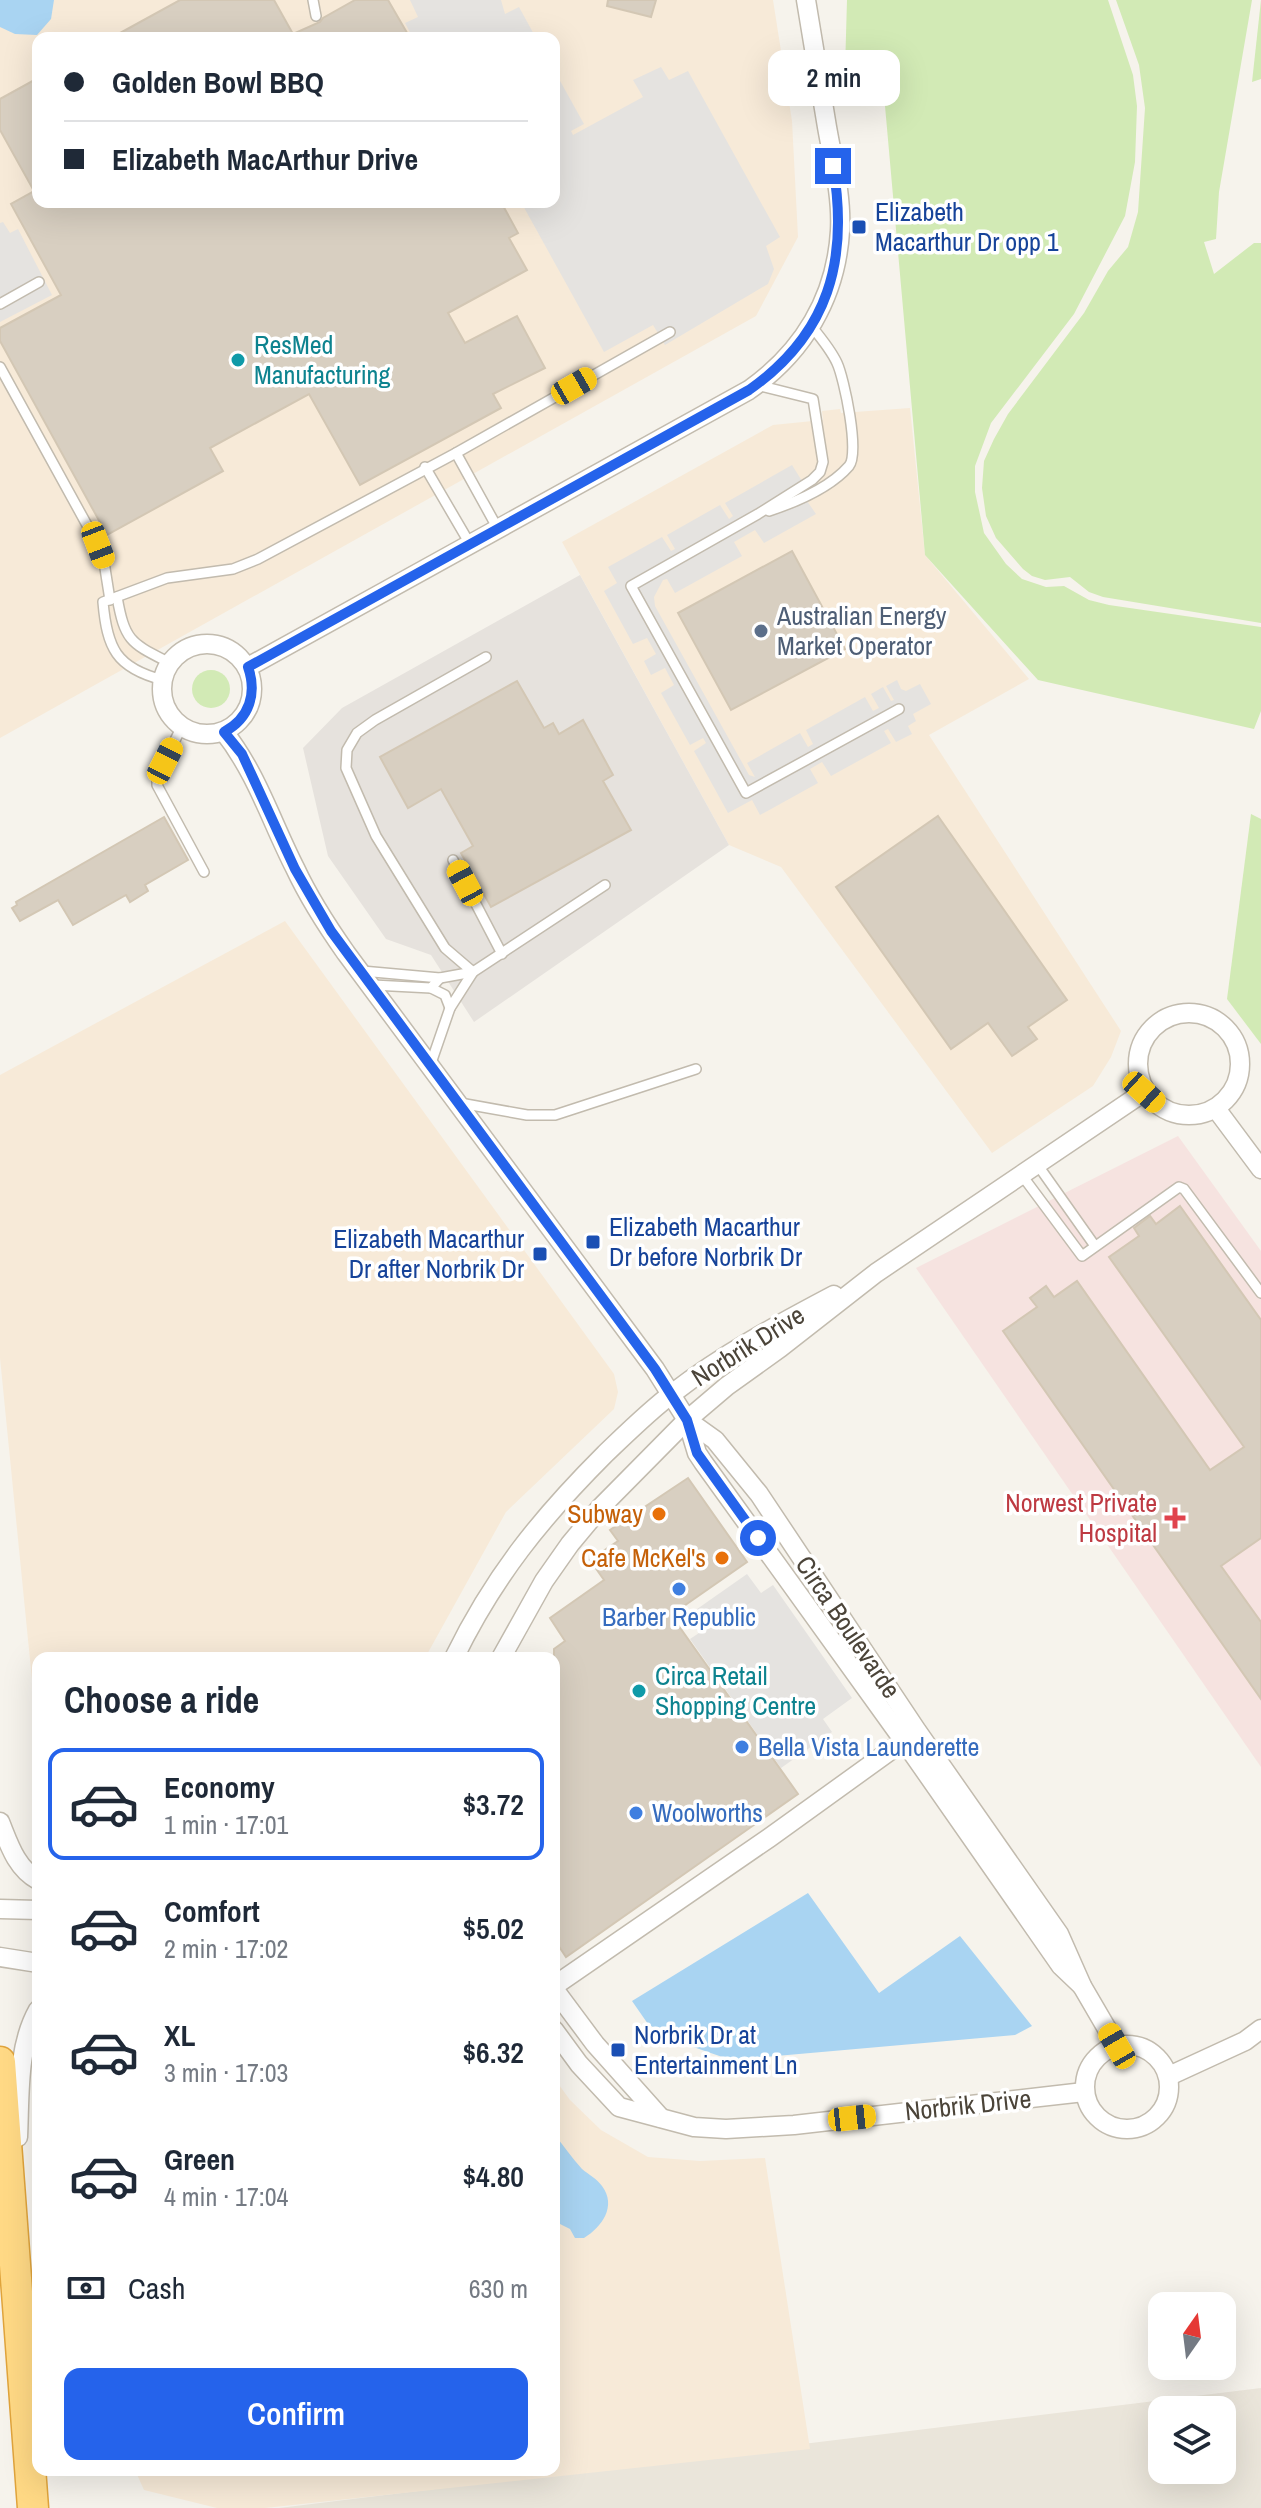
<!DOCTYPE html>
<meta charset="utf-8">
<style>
:root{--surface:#fff;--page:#f2f2f3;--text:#1f2937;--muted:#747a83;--line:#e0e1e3;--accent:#2563eb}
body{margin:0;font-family:"Archivo Narrow",sans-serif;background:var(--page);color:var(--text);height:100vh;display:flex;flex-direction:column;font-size:30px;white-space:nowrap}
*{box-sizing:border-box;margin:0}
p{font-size:26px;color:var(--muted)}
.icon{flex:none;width:44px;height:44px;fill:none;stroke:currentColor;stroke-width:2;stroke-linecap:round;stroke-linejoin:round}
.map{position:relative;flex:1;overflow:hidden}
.drawer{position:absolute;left:32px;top:1652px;width:528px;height:824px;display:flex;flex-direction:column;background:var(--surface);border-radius:16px;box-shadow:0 8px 32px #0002}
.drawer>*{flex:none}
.top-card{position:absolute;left:32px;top:32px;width:528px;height:176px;border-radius:16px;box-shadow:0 8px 32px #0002;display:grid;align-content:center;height:176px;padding:0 32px;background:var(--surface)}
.needle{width:52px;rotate:14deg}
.buttons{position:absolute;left:1148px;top:2292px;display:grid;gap:16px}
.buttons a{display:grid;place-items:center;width:88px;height:88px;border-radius:16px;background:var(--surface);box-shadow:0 8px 32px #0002;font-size:40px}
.end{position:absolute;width:36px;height:36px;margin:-18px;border:10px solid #2563eb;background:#fff;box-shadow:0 0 0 4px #fff}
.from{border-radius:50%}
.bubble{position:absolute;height:56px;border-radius:16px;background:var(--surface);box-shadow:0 8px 32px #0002;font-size:26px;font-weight:600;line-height:56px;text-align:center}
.car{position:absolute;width:24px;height:48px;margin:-24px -12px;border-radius:10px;box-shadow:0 0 6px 2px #0007;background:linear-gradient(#f5c518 24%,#345 0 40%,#f5c518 0 76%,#345 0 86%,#f5c518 0)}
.top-card b{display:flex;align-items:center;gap:28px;height:76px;font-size:30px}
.top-card b+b{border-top:2px solid var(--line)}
.top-card i{width:20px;height:20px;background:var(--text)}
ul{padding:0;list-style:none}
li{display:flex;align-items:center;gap:24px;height:112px;margin:0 16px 12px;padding:0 16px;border:4px solid transparent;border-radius:16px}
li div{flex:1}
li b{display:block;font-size:30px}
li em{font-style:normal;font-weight:600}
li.active{border-color:var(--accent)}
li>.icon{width:72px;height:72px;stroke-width:1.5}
h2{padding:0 32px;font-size:36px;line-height:96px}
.pay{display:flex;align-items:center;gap:20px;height:88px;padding:0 32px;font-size:30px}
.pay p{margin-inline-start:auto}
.action{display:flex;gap:16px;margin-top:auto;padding:16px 32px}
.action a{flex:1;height:92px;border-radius:16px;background:var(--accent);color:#fff;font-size:32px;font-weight:600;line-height:92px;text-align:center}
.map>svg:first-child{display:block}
.residential{fill:#eae5da;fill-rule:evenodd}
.commercial{fill:#f7ead8;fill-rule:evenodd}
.industrial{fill:#e6e2dd}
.medical{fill:#f6e3e0}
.green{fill:#d2eab5}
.parking{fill:#e5e3e0}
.water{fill:#a9d4f2}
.building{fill:#d8cfc1;stroke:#d3c7b4;stroke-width:2}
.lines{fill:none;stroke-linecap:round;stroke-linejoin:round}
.service-casing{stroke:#c2bbae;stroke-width:12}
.minor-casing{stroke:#c2bbae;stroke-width:21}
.trunk-casing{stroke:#e0a43c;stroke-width:33}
.service{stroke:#fff;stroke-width:9}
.minor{stroke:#fff;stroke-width:18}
.trunk{stroke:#ffd985;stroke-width:30}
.route{stroke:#2563eb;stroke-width:10}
.transit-dot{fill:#1a4fb4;stroke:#fff;stroke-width:3}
.culture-dot{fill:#0f9aa8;stroke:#fff;stroke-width:3}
.service-dot{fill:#5c6f8a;stroke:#fff;stroke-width:3}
.food-dot{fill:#e8710a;stroke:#fff;stroke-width:3}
.health-dot{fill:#e0444e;stroke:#fff;stroke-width:3}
.shop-dot{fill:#3f7fe0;stroke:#fff;stroke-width:3}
.labels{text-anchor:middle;stroke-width:7;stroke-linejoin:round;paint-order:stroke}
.transit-label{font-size:26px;fill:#164399;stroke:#fff;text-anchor:start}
.culture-label{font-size:26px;fill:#0d838f;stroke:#fff;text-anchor:start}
.service-label{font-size:26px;fill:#4e5e75;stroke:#fff;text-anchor:start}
.street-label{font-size:26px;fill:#4b4439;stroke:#fff}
.health-label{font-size:26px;fill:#be3a42;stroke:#fff;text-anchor:end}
.food-label{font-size:26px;fill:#c56008;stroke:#fff;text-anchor:end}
.shop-label{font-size:26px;fill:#366cbe;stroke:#fff;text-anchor:start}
</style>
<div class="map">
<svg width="1261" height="2508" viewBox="0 0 1261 2508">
<rect width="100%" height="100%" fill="#f6f3ec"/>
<!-- residential -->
<path class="residential" d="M1261,2388V2508H279ZM1162,2410H1222V2470H1162Z"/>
<!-- commercial -->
<g class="commercial">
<path d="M0,0H773L792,121L798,237L756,316L0,738ZM38,38H554V202H38Z"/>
<path d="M910,408L925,555L1029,679L929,735L1121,1031L1111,1057L1093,1086L992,1153L781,867L729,845L562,542L773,425L823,420L822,411L840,409L841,413Z"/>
<path d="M285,921L614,1374L618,1392L614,1409L506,1512L425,1658H38V1740L0,1358V1075Z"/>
<path d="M554,2078L570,2100L601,2130L648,2157L700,2161L765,2158L810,2449L265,2508H217L144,2490L135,2470H554Z"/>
</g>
<!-- industrial -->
<path class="industrial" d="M580,575L729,845L474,1022L431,955L386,939L328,856L303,748L342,708Z"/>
<!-- medical -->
<path class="medical" d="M1178,1136L1261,1251V1767L916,1268Z"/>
<!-- green -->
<g class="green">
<path d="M847,0H1108L1133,75L1137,106L1135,162L1125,216L1074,314L991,423L975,466V492L984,533L1006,564L1022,579L1046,587L1064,586L1089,600L1109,605L1261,627V711L1254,729L1038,680L925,555L885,106L845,70Z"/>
<path d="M1116,0H1252L1219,192L1216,239L1204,242L1214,274L1254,243H1261V623L1103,597L1089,592L1070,577L1045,580L1032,576L1023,569L996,538L986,516L982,488L984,461L994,439L1008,414L1084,313L1108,271L1128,247L1138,212L1145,108L1139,65Z"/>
<path d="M1261,0V79L1252,82Z"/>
<circle cx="211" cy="689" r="19"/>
<path d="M1251,814L1261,819V1044L1227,999Z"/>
</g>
<!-- parking -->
<g class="parking">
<path d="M410,0H501L505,14L519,7L536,38H413L405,23L418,17Z"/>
<path d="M661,67L669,80L688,71L780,237L766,246L774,269L768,284L665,345L653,325L604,352L521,202H554V70L584,124L571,131L573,135L643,97L633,80Z"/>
<path d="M3,222L10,233L18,229L52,295L0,322V223Z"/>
<path d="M792,465L812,497L807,501L816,514L764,543L755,530L734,542L742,556L675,593L667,579L663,580L654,597L655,606L749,775L755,777L747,763L800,733L808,747L813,744L806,730L865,697L873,711L879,708L871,694L883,687L891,701L894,700L886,686L897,680L901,689L906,691L920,684L931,704L913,714L916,721L908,726L912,734L896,742L888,729L884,731L891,743L831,776L822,762L810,769L818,783L760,815L752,800L728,813L694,751L706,743L703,738L690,745L661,693L674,685L665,668L651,675L644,661L656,654L647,638L633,644L604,591L617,583L608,567L662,537L671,551L675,549L667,535L720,505L729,519L733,516L725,503Z"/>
<path d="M747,1574L761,1593L773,1585L852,1698L823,1719L832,1732L781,1768L690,1639L702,1631L690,1614Z"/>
</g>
<!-- water -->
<g class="water">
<path d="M0,0H54L51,19L37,35L15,34L0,27Z"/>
<path d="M808,1893L879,1993L960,1936L1032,2026L1015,2035L731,2060L676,2041L648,2024L632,2001Z"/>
<path d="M554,2134C563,2145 572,2158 582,2169C588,2174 597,2179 602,2186C617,2206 602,2227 584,2238H575L570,2229L554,2221Z"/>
</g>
<!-- building -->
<g class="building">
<path d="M180,0H274L293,34L320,22L323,18L355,0H388L410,38H111Z"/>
<path d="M608,0H656L651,17L607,6Z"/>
<path d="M38,78V202H501L518,233L509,238L527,270L448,313L465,343L517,316L545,368L493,394L501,408L360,485L309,394L210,448L223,471L107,535L0,341V328L61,295L11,204L34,191L0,130V99Z"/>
<path d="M792,551L845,649L731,710L678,613Z"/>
<path d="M517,681L544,728L553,723L559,734L583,720L613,775L603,781L631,830L491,907L461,853L473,846L441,789L408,808L380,757Z"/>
<path d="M938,816L1067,1000L1028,1027L1037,1039L1012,1056L988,1023L951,1049L836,887Z"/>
<path d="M164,817L188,860L145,885L148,891L130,902L126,895L73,925L58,900L20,921L12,908L17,905L16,902Z"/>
<path d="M1180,1206L1261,1320V1538L1221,1566L1261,1622V1699L1003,1331L1037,1307L1030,1298L1046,1286L1054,1297L1077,1281L1210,1470L1244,1447L1109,1257L1139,1236L1134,1228L1150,1216L1156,1224Z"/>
<path d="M688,1478L747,1562L671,1615L798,1794L566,1957L554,1939V1649L565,1641L550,1618L604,1580L590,1560L618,1541L610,1530Z"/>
</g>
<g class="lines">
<!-- service casing -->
<g class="service-casing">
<g id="service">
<path d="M313,0L316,16"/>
<path d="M0,304L39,282"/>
<path d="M0,367L98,545L104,562L110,600"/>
<path d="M757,385L813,399L823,462L820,472L812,480L758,514L631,586L746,793L899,709"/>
<path d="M456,453L498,529"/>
<path d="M425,467L470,544"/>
<path d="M769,511C796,502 830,488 849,466C860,453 844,378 837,363C831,350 821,338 812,327"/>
<path d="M117,597C125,642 131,643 170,663"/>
<path d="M163,680C116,668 107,648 103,602L167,578L233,569L258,559L456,453L670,332"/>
<path d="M182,726L157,777V785L204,872"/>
<path d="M453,860L502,954"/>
<path d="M362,971L440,978L473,972"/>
<path d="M473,972L445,948L376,836L346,768L347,750L357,733L375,720L486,657"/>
<path d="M373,985L431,988L440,978"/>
<path d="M431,988L445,995L450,1008"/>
<path d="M430,1066L450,1008L473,972L605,885"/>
<path d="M460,1103L527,1115H555L696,1069"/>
<path d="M1037,1164L1095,1246"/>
<path d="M1021,1174L1082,1256L1179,1187L1184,1189L1261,1293"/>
</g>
</g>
<!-- minor casing -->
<g class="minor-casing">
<g id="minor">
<circle cx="207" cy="689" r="45"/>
<path d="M248,667L749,390C803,352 836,298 840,231C842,197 833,161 827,127C820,85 813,42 806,0"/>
<path d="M224,732C256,772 272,823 295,868C309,898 327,926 346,953L655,1369L687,1420L697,1453L703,1462L904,1741L1061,1966L1082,1986"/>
<circle cx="1189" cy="1064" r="51"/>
<path d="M1217,1110L1261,1169"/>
<path d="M687,1420L715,1440L759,1494L917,1731L1059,1934L1082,1986L1117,2046"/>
<path d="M454,1658C494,1576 541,1518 605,1454C627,1433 649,1411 673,1393C723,1354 779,1324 834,1295"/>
<path d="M501,1658L544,1581L570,1544L600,1508L687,1420L727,1386L780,1348L876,1273L1144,1092"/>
<path d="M0,1822C9,1844 16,1868 38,1880"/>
<path d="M0,1909L38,1910"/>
<path d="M0,1957L38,1963"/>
<path d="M554,1986L769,1838L912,1735"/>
<path d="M554,1989L595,2044L661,2118"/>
<path d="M554,2030L579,2064L619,2107L694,2127L726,2129L794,2125L1084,2092"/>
<circle cx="1127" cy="2087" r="42"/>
<path d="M1169,2076L1245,2041L1261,2029"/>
<path d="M18,2137C20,2095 17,2047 38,2010"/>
</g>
</g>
<!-- trunk casing -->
<g class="trunk-casing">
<path id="trunk" d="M0,2062L33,2508"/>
</g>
<!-- service -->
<use href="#service" class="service"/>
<!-- minor -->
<use href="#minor" class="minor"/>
<!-- trunk -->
<use href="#trunk" class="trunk"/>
</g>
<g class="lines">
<!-- route -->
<path class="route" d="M758,1538L697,1453L687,1420L655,1369L331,931L295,869L242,754L224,732C250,718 257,693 248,667L749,390C829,334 849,260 833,166"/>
</g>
<!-- markers -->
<g class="transit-dot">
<rect x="851" y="219" width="16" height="16" rx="4"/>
<rect x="585" y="1234" width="16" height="16" rx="4"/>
<rect x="532" y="1246" width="16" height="16" rx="4"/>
<rect x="610" y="2042" width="16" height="16" rx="4"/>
</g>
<g class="culture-dot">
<circle cx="238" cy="360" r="8"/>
<circle cx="639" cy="1691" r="8"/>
</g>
<circle class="service-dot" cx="761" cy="631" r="8"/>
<g class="food-dot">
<circle cx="659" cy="1514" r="8"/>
<circle cx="722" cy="1558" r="8"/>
</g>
<path class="health-dot" d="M1171 1506h8v8h8v8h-8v8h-8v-8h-8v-8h8z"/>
<g class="shop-dot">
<circle cx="679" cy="1589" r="8"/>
<circle cx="742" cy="1747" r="8"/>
<circle cx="636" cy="1813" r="8"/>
</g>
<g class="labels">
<!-- transit labels -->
<g class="transit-label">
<text x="875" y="221">Elizabeth<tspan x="875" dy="30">Macarthur Dr opp 1</tspan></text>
<text x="609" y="1236">Elizabeth Macarthur<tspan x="609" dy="30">Dr before Norbrik Dr</tspan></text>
<text x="524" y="1248" text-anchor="end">Elizabeth Macarthur<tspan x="524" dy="30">Dr after Norbrik Dr</tspan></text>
<text x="634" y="2044">Norbrik Dr at<tspan x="634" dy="30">Entertainment Ln</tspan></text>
</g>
<!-- culture labels -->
<g class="culture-label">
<text x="254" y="354">ResMed<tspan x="254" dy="30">Manufacturing</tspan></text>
<text x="655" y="1685">Circa Retail<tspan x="655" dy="30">Shopping Centre</tspan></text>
</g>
<!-- service labels -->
<g class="service-label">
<text x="777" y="625">Australian Energy<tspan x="777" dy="30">Market Operator</tspan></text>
</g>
<!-- street labels -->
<g class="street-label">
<text transform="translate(748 1346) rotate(-32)" y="9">Norbrik Drive</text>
<text transform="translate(848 1627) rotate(56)" y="9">Circa Boulevarde</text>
<text transform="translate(968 2105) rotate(-6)" y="9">Norbrik Drive</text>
</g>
<!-- health labels -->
<g class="health-label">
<text x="1157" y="1512">Norwest Private<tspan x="1157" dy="30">Hospital</tspan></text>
</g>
<!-- food labels -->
<g class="food-label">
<text x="643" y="1523">Subway</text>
<text x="706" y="1567">Cafe McKel's</text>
</g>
<!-- shop labels -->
<g class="shop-label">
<text x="679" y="1626" text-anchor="middle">Barber Republic</text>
<text x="758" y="1756">Bella Vista Launderette</text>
<text x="652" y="1822">Woolworths</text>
</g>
</g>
</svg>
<div class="buttons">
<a><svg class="needle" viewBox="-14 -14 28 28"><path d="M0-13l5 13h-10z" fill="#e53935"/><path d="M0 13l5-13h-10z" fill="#747a83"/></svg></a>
<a><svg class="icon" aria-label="layers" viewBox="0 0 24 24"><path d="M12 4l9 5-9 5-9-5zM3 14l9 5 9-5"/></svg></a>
</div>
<i class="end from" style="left:758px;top:1538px"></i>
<i class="end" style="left:833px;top:166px"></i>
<div class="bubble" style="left:768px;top:50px;width:132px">2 min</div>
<i class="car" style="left:574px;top:386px;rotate:60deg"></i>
<i class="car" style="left:98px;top:545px;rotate:159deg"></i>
<i class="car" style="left:165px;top:761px;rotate:27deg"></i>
<i class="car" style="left:465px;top:883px;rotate:332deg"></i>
<i class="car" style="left:1144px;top:1092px;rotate:132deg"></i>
<i class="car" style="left:1117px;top:2046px;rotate:330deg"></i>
<i class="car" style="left:852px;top:2118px;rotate:84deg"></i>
<div class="top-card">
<b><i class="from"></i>Golden Bowl BBQ</b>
<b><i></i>Elizabeth MacArthur Drive</b>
</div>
<section class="drawer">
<h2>Choose a ride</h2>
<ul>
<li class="active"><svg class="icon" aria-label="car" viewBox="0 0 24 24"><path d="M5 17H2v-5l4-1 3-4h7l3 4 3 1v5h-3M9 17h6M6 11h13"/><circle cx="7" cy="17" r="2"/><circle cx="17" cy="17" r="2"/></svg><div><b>Economy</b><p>1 min · 17:01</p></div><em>$3.72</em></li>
<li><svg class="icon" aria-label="car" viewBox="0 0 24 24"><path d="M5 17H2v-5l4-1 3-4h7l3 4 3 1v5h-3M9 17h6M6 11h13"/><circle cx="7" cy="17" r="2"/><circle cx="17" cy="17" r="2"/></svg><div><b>Comfort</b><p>2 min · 17:02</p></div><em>$5.02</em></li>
<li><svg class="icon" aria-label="car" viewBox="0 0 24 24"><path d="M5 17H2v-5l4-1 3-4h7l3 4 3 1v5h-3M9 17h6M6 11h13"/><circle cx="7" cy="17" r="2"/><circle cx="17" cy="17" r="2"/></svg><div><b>XL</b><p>3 min · 17:03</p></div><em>$6.32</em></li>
<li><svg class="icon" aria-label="car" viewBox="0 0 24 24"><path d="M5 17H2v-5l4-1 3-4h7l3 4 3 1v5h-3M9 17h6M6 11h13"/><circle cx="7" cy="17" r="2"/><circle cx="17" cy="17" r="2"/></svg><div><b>Green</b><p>4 min · 17:04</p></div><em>$4.80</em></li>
</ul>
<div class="pay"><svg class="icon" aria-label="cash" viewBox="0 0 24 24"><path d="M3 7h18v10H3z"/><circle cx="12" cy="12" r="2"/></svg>Cash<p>630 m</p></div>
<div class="action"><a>Confirm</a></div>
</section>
</div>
